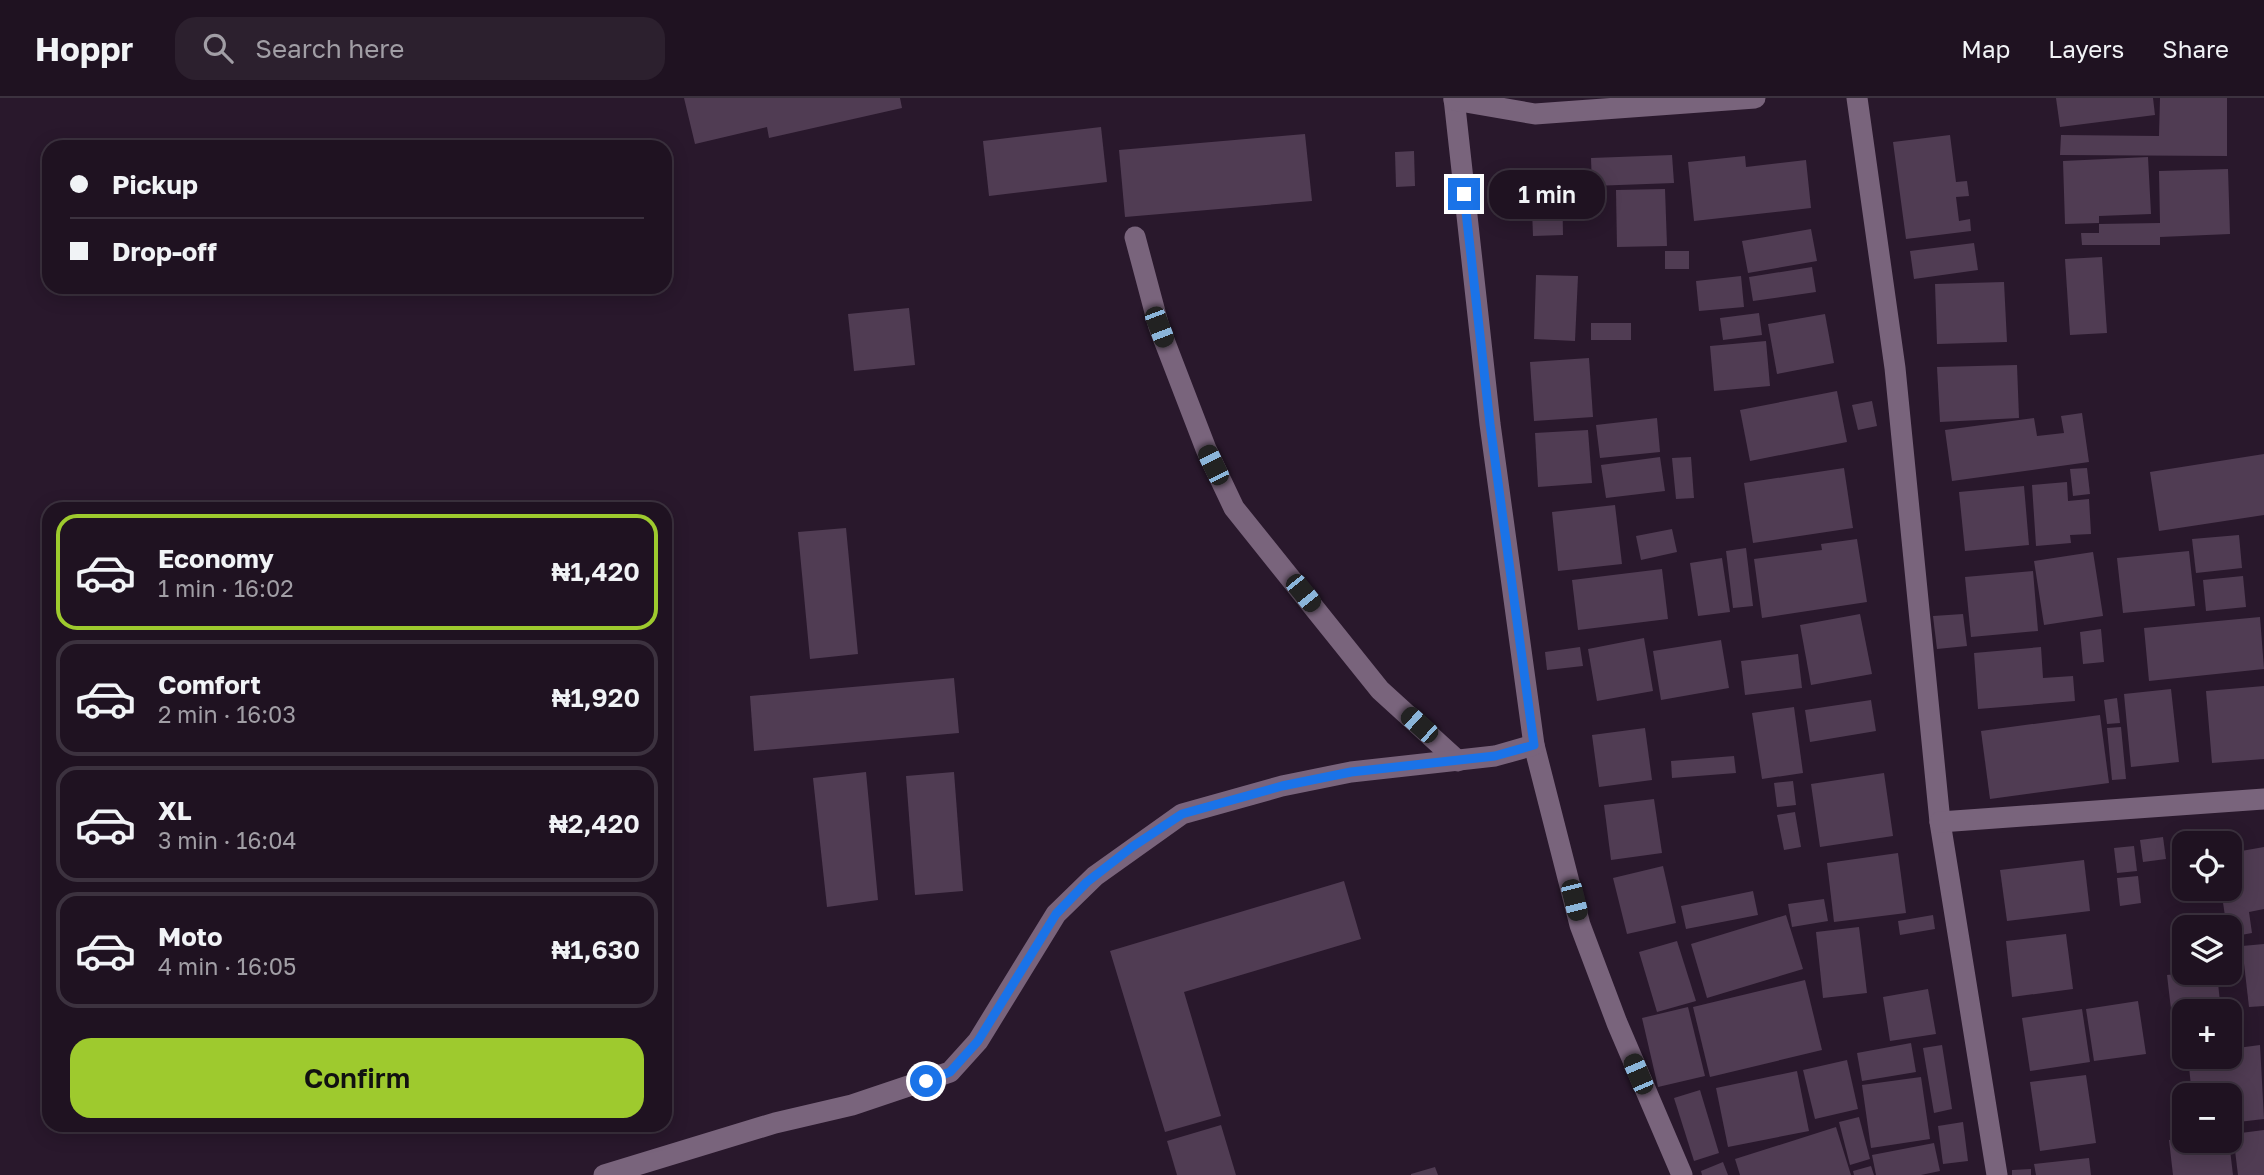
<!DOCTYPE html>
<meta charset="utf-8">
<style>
:root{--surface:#1f1221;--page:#2c202e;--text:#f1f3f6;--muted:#a19ea5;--line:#3c323f;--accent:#9eca2e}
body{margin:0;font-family:"Golos Text",sans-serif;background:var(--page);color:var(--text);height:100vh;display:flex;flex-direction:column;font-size:26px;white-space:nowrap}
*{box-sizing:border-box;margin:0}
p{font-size:23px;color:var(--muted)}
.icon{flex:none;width:38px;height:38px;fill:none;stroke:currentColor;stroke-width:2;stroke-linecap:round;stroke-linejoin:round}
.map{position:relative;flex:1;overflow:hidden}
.side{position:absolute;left:42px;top:404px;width:630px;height:630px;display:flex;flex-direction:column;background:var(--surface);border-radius:21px;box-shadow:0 4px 18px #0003,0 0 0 2px var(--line)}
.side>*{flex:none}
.top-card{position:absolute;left:42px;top:42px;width:630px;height:154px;border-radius:21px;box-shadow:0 4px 18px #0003,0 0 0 2px var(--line);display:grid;align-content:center;height:154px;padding:0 28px;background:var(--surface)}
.buttons{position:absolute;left:2172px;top:733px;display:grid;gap:14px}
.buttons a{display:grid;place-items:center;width:70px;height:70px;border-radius:14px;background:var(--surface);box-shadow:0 4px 18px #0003,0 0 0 2px var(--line);font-size:35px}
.end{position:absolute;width:32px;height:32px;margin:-16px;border:9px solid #1a73e8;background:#fff;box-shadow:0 0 0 4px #fff}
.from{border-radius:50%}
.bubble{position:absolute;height:49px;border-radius:21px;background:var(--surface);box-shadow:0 4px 18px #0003,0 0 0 2px var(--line);font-size:23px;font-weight:600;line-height:49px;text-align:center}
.car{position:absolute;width:21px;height:42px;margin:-21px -10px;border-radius:9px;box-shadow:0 0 5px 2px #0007;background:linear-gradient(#222 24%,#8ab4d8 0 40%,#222 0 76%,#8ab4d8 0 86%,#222 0)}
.top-card b{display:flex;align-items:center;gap:24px;height:66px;font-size:26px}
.top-card b+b{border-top:2px solid var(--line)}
.top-card i{width:18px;height:18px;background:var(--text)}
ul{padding:12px 0 0;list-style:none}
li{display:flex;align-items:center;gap:21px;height:116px;margin:0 14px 10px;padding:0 14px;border:4px solid var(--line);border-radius:21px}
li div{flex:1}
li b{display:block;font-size:26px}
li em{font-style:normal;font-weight:600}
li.selected{border-color:var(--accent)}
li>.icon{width:63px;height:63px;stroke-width:1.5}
.action{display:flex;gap:14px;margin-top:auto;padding:14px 28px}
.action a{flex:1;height:80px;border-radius:21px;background:var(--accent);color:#111;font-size:28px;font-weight:600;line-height:80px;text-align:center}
header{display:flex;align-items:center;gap:42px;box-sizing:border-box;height:98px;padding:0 35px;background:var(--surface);border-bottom:2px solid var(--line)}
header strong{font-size:33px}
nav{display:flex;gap:38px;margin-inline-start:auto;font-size:24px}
.search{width:490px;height:63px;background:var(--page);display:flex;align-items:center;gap:18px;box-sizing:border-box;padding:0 24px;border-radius:21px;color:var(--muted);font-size:26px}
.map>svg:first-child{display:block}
.building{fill:#503c53}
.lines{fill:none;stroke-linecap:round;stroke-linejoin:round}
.minor{stroke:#79647c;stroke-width:21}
.route{stroke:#1a73e8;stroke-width:9}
</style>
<header>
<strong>Hoppr</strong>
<div class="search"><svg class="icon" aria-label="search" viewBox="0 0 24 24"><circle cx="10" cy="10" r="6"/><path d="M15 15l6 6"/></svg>Search here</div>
<nav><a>Map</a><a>Layers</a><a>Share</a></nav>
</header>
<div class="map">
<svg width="2264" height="1077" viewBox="0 0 2264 1077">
<rect width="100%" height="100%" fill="#29182c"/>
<!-- building -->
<g class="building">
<path d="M684,0H900L902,10L769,40L767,29L695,46Z"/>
<path d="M2056,0H2153L2155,17L2060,29Z"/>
<path d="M2160,0H2227V58L2060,57L2061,37L2159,38Z"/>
<path d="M1101,29L1107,84L989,98L983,43Z"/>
<path d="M1305,36L1312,103L1125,119L1119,52Z"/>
<path d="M1950,37L1956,84L1967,83L1969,98L1956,99L1959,123L1970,121L1971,133L1906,141L1893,44Z"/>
<path d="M1414,53L1415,88L1396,89L1395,54Z"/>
<path d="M1672,57L1674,85L1592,88L1591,60Z"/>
<path d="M1745,58L1746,69L1806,62L1811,110L1694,123L1688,64Z"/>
<path d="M2148,59L2151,116L2099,118V125L2065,126L2063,63Z"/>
<path d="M2228,71L2230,136L2160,139V147H2082L2081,135H2099V126L2160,125L2159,73Z"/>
<path d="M1562,84L1563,137L1533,138L1531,85Z"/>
<path d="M1665,91L1667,148L1617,149L1616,92Z"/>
<path d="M1811,131L1817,163L1748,175L1742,143Z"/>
<path d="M1974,145L1978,172L1914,181L1910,153Z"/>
<rect x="1665" y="153" width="24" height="18"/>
<path d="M2102,159L2107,235L2070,237L2065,161Z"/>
<path d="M1812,169L1816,194L1753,203L1749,179Z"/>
<path d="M1536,177L1578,178L1575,243L1534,241Z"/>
<path d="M1741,178L1744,209L1699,213L1696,183Z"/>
<path d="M2004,184L2007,244L1937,246L1935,186Z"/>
<path d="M909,210L915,267L854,273L848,216Z"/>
<path d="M1759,215L1762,237L1723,242L1720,220Z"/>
<path d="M1825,216L1834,265L1777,276L1768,226Z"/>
<rect x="1591" y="225" width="40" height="17"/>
<path d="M1766,243L1770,288L1714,293L1710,248Z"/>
<path d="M1589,260L1593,319L1534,323L1530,264Z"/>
<path d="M2017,267L2019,320L1940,324L1937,269Z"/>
<path d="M1837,293L1847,344L1750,363L1740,312Z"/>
<path d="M1872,303L1877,328L1858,332L1852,307Z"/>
<path d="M2082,315L2089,364L1952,383L1945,332L2034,320L2037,338L2064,335L2061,318Z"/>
<path d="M1657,320L1660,354L1600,360L1596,327Z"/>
<path d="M1588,332L1592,385L1538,389L1535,335Z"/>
<path d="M2264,356V417L2159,433L2150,374Z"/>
<path d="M1660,359L1665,393L1606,400L1601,367Z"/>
<path d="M1691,359L1694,400L1676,401L1672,360Z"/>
<path d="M1844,370L1853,430L1753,445L1744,385Z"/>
<path d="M2087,370L2090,396L2073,398L2070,371Z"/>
<path d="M2067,384L2068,403L2089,401L2091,436L2070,437L2071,445L2036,448L2032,387Z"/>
<path d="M2024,388L2029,447L1965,453L1959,394Z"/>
<path d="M1615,407L1622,466L1558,473L1552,414Z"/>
<path d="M846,430L858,556L810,561L798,434Z"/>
<path d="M1672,431L1677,454L1641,462L1636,438Z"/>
<path d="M2239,437L2242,470L2196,475L2192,441Z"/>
<path d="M1857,441L1867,504L1762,520L1754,461L1822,452L1821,446Z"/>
<path d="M1746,450L1753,508L1733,510L1726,453Z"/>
<path d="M2189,453L2195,508L2123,515L2117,460Z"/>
<path d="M2093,454L2103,518L2044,527L2034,463Z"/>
<path d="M1722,460L1730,514L1698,518L1690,465Z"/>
<path d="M1662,471L1668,521L1578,532L1572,482Z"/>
<path d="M2033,473L2038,533L1971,539L1965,479Z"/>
<path d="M2243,478L2246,509L2206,513L2203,482Z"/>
<path d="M1860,516L1872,576L1811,587L1800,527Z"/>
<path d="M1963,516L1967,548L1937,551L1933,518Z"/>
<path d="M2260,519L2264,571L2149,583L2144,530Z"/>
<path d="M2101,531L2104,564L2083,566L2080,534Z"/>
<path d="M1644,540L1653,593L1597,603L1588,551Z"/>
<path d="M1721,542L1729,590L1661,602L1653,553Z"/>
<path d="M1580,549L1583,568L1547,572L1545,554Z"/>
<path d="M2041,549L2043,580L2073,578L2075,603L1978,611L1974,555Z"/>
<path d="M1798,556L1802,590L1745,597L1741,563Z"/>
<path d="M954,580L959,635L754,653L750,598Z"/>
<path d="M2264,588V661L2212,665L2206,593Z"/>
<path d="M2171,591L2179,664L2131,669L2124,596Z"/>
<path d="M2117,600L2120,625L2107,626L2104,602Z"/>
<path d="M1871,602L1876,633L1810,644L1805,612Z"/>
<path d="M1794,609L1803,675L1762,681L1752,615Z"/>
<path d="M2100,617L2109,685L1990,701L1981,633Z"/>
<path d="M2121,629L2126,681L2112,682L2107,630Z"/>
<path d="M1645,630L1652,682L1599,689L1592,637Z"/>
<path d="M1734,658L1736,675L1672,680L1671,663Z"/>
<path d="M866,674L878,802L827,809L813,680Z"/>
<path d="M954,674L963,793L915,797L906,678Z"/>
<path d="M1884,675L1893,738L1820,749L1811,686Z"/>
<path d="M1793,683L1796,707L1777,709L1774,685Z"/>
<path d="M1654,701L1662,755L1611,762L1604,707Z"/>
<path d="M1795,714L1801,749L1784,752L1777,717Z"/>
<path d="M2163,739L2166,761L2143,764L2140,742Z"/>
<path d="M2134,748L2137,773L2117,775L2114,750Z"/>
<path d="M2264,749V811L2249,814L2252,835L2230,839V830H2210L2208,820L2225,818L2221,791H2230V755Z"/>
<path d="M1898,755L1906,815L1834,824L1827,765Z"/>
<path d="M2084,762L2090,813L2007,823L2000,772Z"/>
<path d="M1663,768L1676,825L1627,836L1613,780Z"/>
<path d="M2138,778L2141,805L2120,808L2117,780Z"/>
<path d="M1344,783L1361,841L1184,894L1221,1018L1165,1034L1110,853Z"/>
<path d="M1753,793L1758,817L1686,831L1681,808Z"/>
<path d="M1824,801L1828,823L1792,829L1788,806Z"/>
<path d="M1786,817L1803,871L1707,900L1691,846Z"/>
<path d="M1933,817L1935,831L1900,837L1898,823Z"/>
<path d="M1859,829L1867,895L1823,900L1816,834Z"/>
<path d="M2066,836L2073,891L2012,899L2006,843Z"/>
<path d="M1677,843L1696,903L1657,914L1639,854Z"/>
<path d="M2264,846V908L2249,909L2242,848Z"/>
<path d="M2185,875H2217L2221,914H2184V927L2173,928L2167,877Z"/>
<path d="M1805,882L1822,952L1710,979L1693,909Z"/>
<path d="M1928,891L1936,936L1890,943L1883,899Z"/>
<path d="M2138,903L2146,956L2094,963L2086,911Z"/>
<path d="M1688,909L1705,978L1658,989L1642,920Z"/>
<path d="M2082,911L2090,964L2030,973L2022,920Z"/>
<path d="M1911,945L1916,974L1862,983L1857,955Z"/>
<path d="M1942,947L1952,1011L1934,1015L1923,950Z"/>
<path d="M2260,947L2264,1021L2230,1025V998H2192L2188,959H2230V951Z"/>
<path d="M1847,962L1858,1011L1815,1021L1803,972Z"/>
<path d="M1797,973L1809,1033L1728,1049L1716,990Z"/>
<path d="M2086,977L2096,1045L2040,1053L2030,984Z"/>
<path d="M1921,979L1930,1041L1871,1050L1862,987Z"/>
<path d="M1700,992L1719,1055L1694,1063L1674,1000Z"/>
<path d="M1859,1019L1870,1061L1850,1067L1839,1024Z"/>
<path d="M1963,1024L1968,1063L1943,1066L1938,1028Z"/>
<path d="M1221,1027L1236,1077H1177L1167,1043Z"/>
<path d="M1836,1029L1851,1077H1740L1735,1061Z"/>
<path d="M2264,1032V1077H2238L2233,1036Z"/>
<path d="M2184,1040V1043H2229L2233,1077H2173L2169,1042Z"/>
<path d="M1934,1045L1940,1073L1921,1077H1876L1872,1057Z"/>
<path d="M2089,1060L2091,1077H2036L2034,1066Z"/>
<path d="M1723,1064L1728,1077H1702L1701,1073Z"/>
<path d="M1871,1068L1874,1077H1854L1853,1073Z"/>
<path d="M1435,1069L1438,1077H1411V1076Z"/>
<path d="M2031,1071V1077H2012V1072Z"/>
</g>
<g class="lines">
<!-- minor -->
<g class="minor">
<path d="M1454,0L1490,326L1534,647L1580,827L1617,925L1682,1077"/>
<path d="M1857,0L1895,270L1940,724L1997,1077"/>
<path d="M1454,2L1535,16L1755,0"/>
<path d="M1135,139L1159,229L1206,351L1234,410L1380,592L1458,663"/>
<path d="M1940,724L2264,701"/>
<path d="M604,1077L775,1025L852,1007L950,974L978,943L1056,816L1095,778L1182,716L1282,688L1351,674L1495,658L1534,647"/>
</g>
</g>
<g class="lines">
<!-- route -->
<path class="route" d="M926,983L950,974L978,943L1056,816L1087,784L1132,749L1182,716L1282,688L1351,674L1495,658L1534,647L1490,326L1464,96"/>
</g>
</svg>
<div class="buttons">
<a><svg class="icon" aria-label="locate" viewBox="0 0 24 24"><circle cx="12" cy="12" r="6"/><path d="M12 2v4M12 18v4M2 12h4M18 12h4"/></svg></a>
<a><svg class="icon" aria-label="layers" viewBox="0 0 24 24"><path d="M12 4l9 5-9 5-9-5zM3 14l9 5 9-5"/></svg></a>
<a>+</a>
<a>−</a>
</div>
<i class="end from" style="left:926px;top:983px"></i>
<i class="end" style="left:1464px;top:96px"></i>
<div class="bubble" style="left:1489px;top:72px;width:116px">1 min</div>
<i class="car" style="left:1159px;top:229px;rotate:159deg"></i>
<i class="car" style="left:1213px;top:367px;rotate:334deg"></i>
<i class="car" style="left:1303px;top:495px;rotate:141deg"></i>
<i class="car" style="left:1419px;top:627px;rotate:312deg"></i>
<i class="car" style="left:1574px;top:802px;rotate:166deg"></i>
<i class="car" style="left:1638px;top:976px;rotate:337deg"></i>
<div class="top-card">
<b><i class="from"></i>Pickup</b>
<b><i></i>Drop-off</b>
</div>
<section class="side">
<ul>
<li class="selected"><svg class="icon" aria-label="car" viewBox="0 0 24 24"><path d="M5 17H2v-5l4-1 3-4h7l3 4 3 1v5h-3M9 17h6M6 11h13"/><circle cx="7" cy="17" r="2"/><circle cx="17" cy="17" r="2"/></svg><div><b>Economy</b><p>1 min · 16:02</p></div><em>₦1,420</em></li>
<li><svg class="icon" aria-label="car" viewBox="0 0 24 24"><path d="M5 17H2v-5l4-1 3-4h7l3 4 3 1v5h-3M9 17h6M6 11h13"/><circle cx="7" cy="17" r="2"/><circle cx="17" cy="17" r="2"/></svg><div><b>Comfort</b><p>2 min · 16:03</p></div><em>₦1,920</em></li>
<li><svg class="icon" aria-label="car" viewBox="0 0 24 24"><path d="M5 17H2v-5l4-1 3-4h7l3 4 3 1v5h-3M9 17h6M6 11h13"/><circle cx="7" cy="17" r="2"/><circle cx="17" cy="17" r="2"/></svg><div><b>XL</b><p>3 min · 16:04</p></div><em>₦2,420</em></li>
<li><svg class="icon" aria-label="car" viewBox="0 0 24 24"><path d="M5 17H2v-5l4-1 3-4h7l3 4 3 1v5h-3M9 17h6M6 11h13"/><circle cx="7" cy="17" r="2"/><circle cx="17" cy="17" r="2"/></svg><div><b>Moto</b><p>4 min · 16:05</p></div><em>₦1,630</em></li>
</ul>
<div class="action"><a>Confirm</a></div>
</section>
</div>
